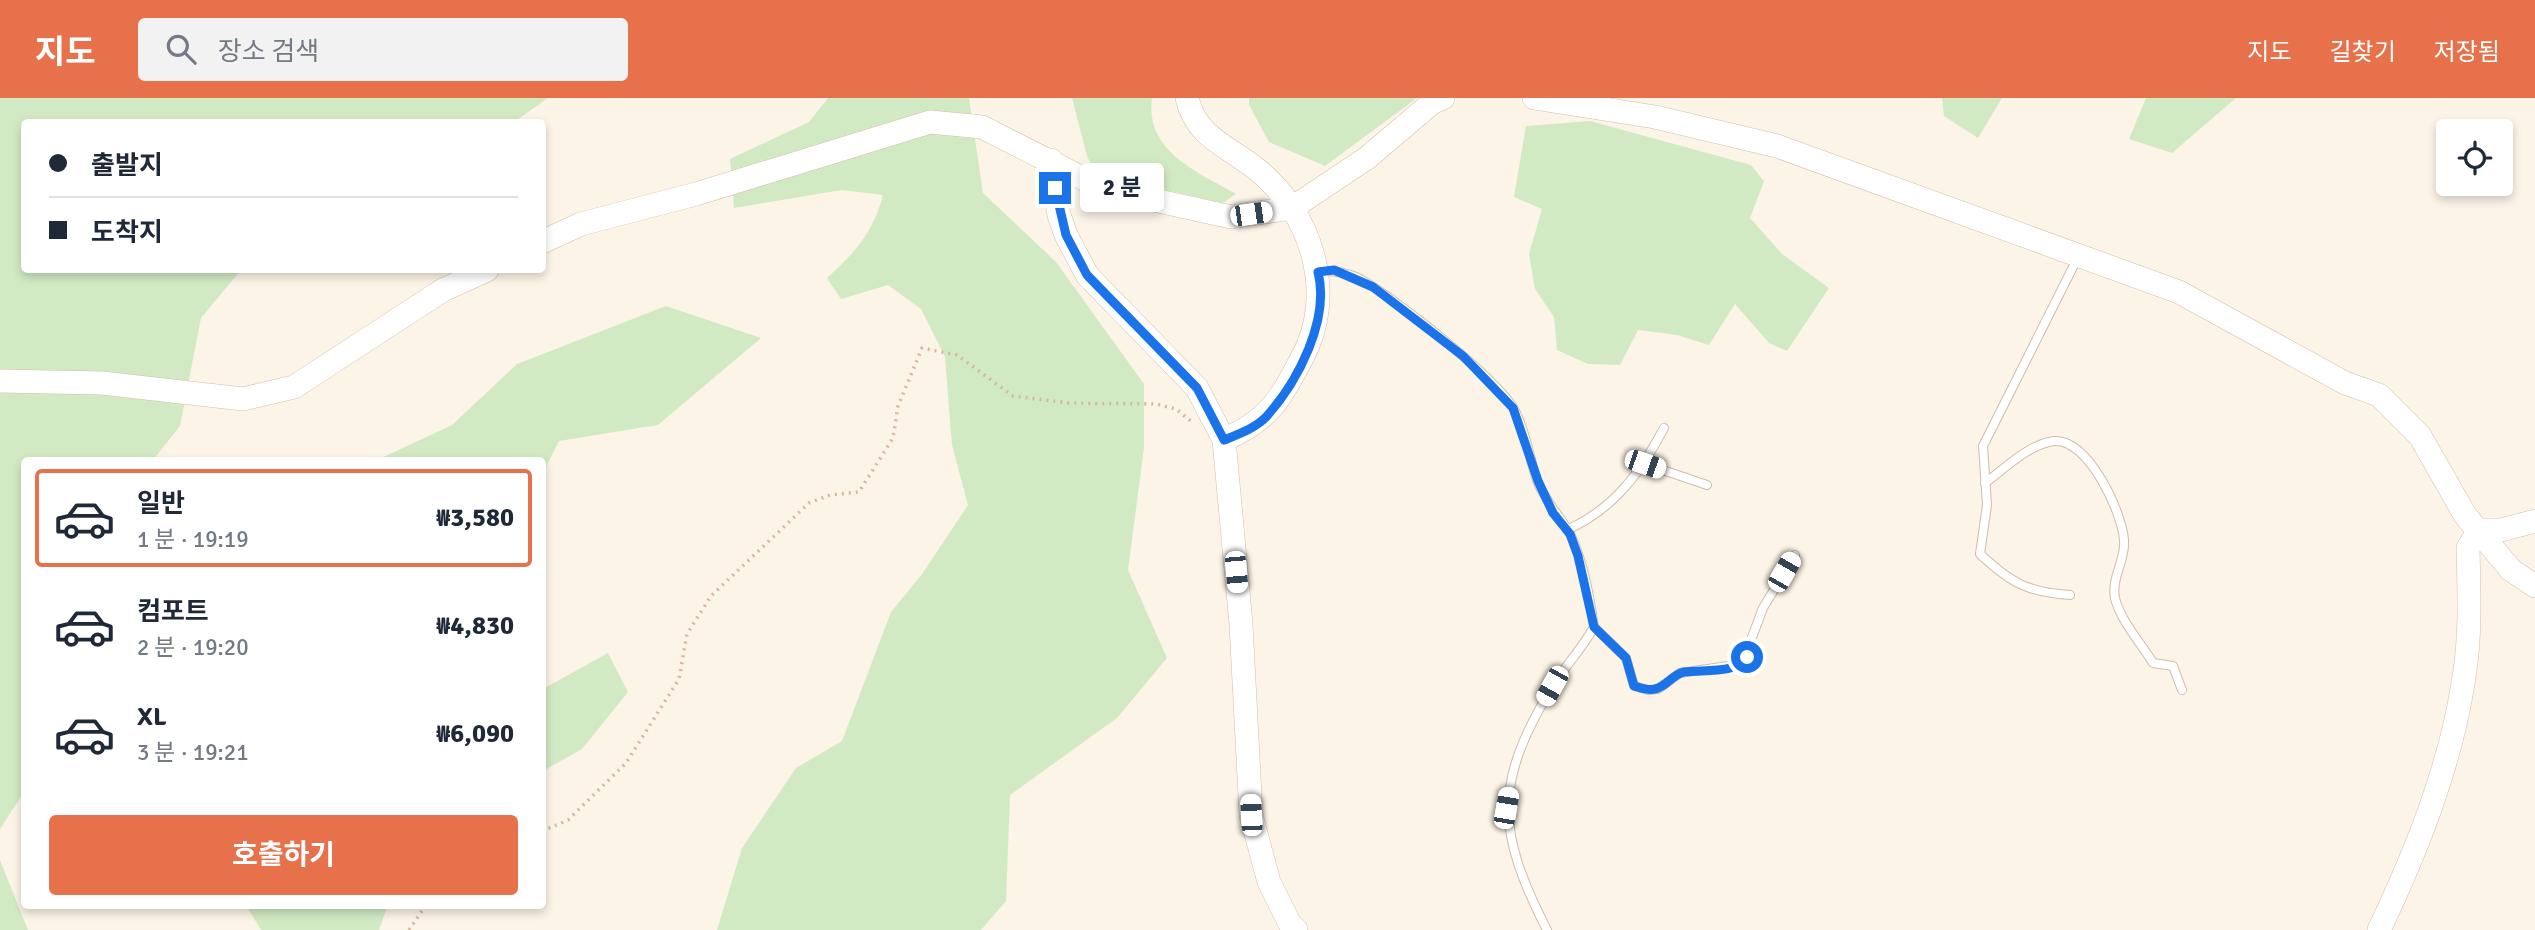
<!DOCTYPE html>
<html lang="ko">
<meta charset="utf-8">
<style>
:root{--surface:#fff;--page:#f2f2f3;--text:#1f2937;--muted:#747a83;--line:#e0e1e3;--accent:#e7714a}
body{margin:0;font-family:Signika,"Noto Sans KR",sans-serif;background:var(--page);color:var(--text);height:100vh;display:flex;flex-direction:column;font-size:26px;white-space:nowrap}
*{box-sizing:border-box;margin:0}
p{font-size:23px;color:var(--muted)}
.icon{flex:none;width:38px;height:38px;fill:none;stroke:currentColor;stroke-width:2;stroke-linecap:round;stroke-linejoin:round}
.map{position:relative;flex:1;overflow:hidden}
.panel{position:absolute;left:21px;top:359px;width:525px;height:452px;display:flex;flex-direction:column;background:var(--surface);border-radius:7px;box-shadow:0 4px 10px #0003}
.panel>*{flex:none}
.banner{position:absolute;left:21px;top:21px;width:525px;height:154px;border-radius:7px;box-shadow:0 4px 10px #0003;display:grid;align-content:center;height:154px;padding:0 28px;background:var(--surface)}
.buttons{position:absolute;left:2436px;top:21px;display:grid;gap:14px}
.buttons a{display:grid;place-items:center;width:77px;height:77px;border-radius:7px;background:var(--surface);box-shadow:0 4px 10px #0003;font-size:35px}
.end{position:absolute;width:32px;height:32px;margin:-16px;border:9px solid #1a73e8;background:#fff;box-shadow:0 0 0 4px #fff}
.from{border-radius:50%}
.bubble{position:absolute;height:49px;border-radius:7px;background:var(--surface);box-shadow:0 4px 10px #0003;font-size:23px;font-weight:700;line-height:49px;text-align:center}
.car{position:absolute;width:21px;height:42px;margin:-21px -10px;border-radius:9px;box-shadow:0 0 5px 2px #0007;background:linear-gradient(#fff 24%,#345 0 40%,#fff 0 76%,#345 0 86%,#fff 0)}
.banner b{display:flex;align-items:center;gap:24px;height:66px;font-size:26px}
.banner b+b{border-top:2px solid var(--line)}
.banner i{width:18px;height:18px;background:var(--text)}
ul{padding:12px 0 0;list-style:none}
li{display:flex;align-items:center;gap:21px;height:98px;margin:0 14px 10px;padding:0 14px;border:4px solid transparent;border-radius:7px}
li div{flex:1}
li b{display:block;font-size:26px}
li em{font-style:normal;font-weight:700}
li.selected{border-color:var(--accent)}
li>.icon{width:63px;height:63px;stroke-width:1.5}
.cta{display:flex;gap:14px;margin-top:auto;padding:14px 28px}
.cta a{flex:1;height:80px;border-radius:7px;background:var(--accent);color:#fff;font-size:28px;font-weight:700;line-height:80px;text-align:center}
header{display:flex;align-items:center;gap:42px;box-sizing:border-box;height:98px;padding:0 35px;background:var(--accent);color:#fff}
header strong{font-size:33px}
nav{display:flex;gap:38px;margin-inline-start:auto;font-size:24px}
.search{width:490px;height:63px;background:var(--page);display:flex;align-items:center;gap:18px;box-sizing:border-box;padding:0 24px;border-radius:7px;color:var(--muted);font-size:26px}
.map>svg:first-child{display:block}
.green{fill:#d2eac4}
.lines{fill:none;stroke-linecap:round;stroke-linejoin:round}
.lane-casing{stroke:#cebcac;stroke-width:10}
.secondary-casing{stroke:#d3beac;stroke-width:24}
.path{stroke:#d7b7a0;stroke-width:3.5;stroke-dasharray:2 5;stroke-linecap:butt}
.lane{stroke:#fff;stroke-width:8}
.secondary{stroke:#fff;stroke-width:23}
.route{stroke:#1a73e8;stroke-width:9}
</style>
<header>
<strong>지도</strong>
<div class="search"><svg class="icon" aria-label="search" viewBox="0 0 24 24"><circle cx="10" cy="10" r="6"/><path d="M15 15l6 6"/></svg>장소 검색</div>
<nav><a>지도</a><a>길찾기</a><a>저장됨</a></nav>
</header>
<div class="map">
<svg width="2535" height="832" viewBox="0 0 2535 832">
<rect width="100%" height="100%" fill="#fcf4e6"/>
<!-- green -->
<g class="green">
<path d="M0,0H548L514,24H24V172H241L201,220L180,328L153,362H24V694L0,731Z"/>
<path d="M828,0H969L983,95L1056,164L1144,286V350L1128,472L1167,560L1117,620L1010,697L1006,803L981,832H717L742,750L796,670L842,643L891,514L922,476L968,407L952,347L945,259L921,211L888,187L841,201L827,180C854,156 874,133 883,97L842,92L734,110L730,61L809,24Z"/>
<path d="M1072,0H1152C1145,54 1197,73 1236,96L1223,105L1096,76L1087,58Z"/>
<path d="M1249,0H1417L1325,68L1269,44L1249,7Z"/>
<path d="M1942,0H2002L1978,40L1944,18Z"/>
<path d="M2146,0H2236L2172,55L2129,41Z"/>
<path d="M1590,23L1751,67L1764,83L1750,120L1782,156L1829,190L1787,253L1769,245L1735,206L1709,247L1677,237L1638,232L1620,267L1588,266L1557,252L1554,219L1535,191L1529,156L1542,111L1514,99L1526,28Z"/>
<path d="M666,208L761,240L658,327L559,343L543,375L542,362H377L452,327L517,266Z"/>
<path d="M608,555L628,594L582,651L543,673V591Z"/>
<path d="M0,762L28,832H0Z"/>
<path d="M246,807H388L379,832H261Z"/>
</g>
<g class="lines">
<!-- lane casing -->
<g class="lane-casing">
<g id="lane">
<path d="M1320,174C1333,172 1343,174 1356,179C1388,194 1497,281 1514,311C1526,333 1529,359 1537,382C1545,404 1560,417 1570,436C1583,462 1590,500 1594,529C1582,551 1564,569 1551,591C1493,687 1497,734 1547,832"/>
<path d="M1645,366L1707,387"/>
<path d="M1985,385C2004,371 2029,346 2054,343C2088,340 2122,414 2124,442C2126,462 2111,479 2115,500C2120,522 2141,545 2153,565L2173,568L2182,592"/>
<path d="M1567,432C1615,410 1640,375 1664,330"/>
<path d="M2070,497C2027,494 2011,485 1980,456L1987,407L1983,348L2077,161"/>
<path d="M1594,529L1626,560L1634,588L1648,592L1658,591L1680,575L1742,566L1763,510L1795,457"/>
</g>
</g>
<!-- secondary casing -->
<g class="secondary-casing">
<g id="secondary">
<path d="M1187,0C1196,39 1226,47 1255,70C1312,114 1337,196 1302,260C1279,303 1270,321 1224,342"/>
<path d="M1534,0L1655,19L1777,48L2179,194L2345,285L2379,297L2420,338L2465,417L2511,472L2535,488"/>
<path d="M1051,62L1059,117L1066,137L1087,177L1197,290L1224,342L1241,526L1251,717L1269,784L1290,826L1296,832"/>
<path d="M542,144L581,126L696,96L930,24L982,29L1104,91L1231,119L1292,110L1367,60L1433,4L1443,0"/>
<path d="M0,283L102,285L243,301L294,289L443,192L487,172"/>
<path d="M2379,832C2417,752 2451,667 2464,579C2471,537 2469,493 2468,450L2479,432H2501L2535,423"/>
</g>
</g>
<!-- path -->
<g class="path">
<path d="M542,733L568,722L626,665L679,581L687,536L711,498L809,405L830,397L859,394L893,340L898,308L922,250L957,257L1013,298L1069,305L1156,306L1176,311L1192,324"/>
<path d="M409,832L426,807"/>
</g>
<!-- lane -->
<use href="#lane" class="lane"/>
<!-- secondary -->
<use href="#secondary" class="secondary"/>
</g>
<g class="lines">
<!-- route -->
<path class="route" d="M1055,90L1066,137L1087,177L1197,290L1224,342C1239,336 1256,330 1267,318C1298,283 1330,222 1318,174L1334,172L1373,189L1463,258L1513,310L1538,383L1553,415L1570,436L1578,458L1594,529L1626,560L1634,588C1641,590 1648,593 1655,591C1666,589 1673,576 1684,574C1703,571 1735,577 1747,559"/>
</g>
</svg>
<div class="buttons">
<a><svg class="icon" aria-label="locate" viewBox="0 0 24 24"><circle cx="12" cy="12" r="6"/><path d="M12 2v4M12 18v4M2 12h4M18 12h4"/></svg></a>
</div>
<i class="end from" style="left:1747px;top:559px"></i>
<i class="end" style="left:1055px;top:90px"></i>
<div class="bubble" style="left:1080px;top:65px;width:84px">2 분</div>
<i class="car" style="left:1251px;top:116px;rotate:82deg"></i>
<i class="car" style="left:1645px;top:366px;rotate:109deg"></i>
<i class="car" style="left:1236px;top:474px;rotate:175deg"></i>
<i class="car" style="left:1784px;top:474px;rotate:30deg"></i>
<i class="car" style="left:1552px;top:588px;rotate:209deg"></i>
<i class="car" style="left:1506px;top:710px;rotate:10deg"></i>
<i class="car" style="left:1251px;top:717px;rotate:357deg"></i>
<div class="banner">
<b><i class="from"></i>출발지</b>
<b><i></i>도착지</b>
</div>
<section class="panel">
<ul>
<li class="selected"><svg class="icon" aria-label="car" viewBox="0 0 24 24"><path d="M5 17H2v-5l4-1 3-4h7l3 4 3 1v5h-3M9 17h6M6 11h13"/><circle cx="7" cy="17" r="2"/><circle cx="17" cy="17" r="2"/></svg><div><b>일반</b><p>1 분 · 19:19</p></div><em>₩3,580</em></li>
<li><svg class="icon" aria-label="car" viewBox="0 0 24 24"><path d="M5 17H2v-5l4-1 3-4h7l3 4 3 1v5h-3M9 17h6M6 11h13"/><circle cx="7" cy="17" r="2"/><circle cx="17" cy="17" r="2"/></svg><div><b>컴포트</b><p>2 분 · 19:20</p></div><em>₩4,830</em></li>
<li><svg class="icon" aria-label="car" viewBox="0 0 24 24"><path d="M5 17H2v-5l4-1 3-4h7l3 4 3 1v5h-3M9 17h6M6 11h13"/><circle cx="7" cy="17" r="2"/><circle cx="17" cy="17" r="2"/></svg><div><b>XL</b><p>3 분 · 19:21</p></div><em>₩6,090</em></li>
</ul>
<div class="cta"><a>호출하기</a></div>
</section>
</div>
